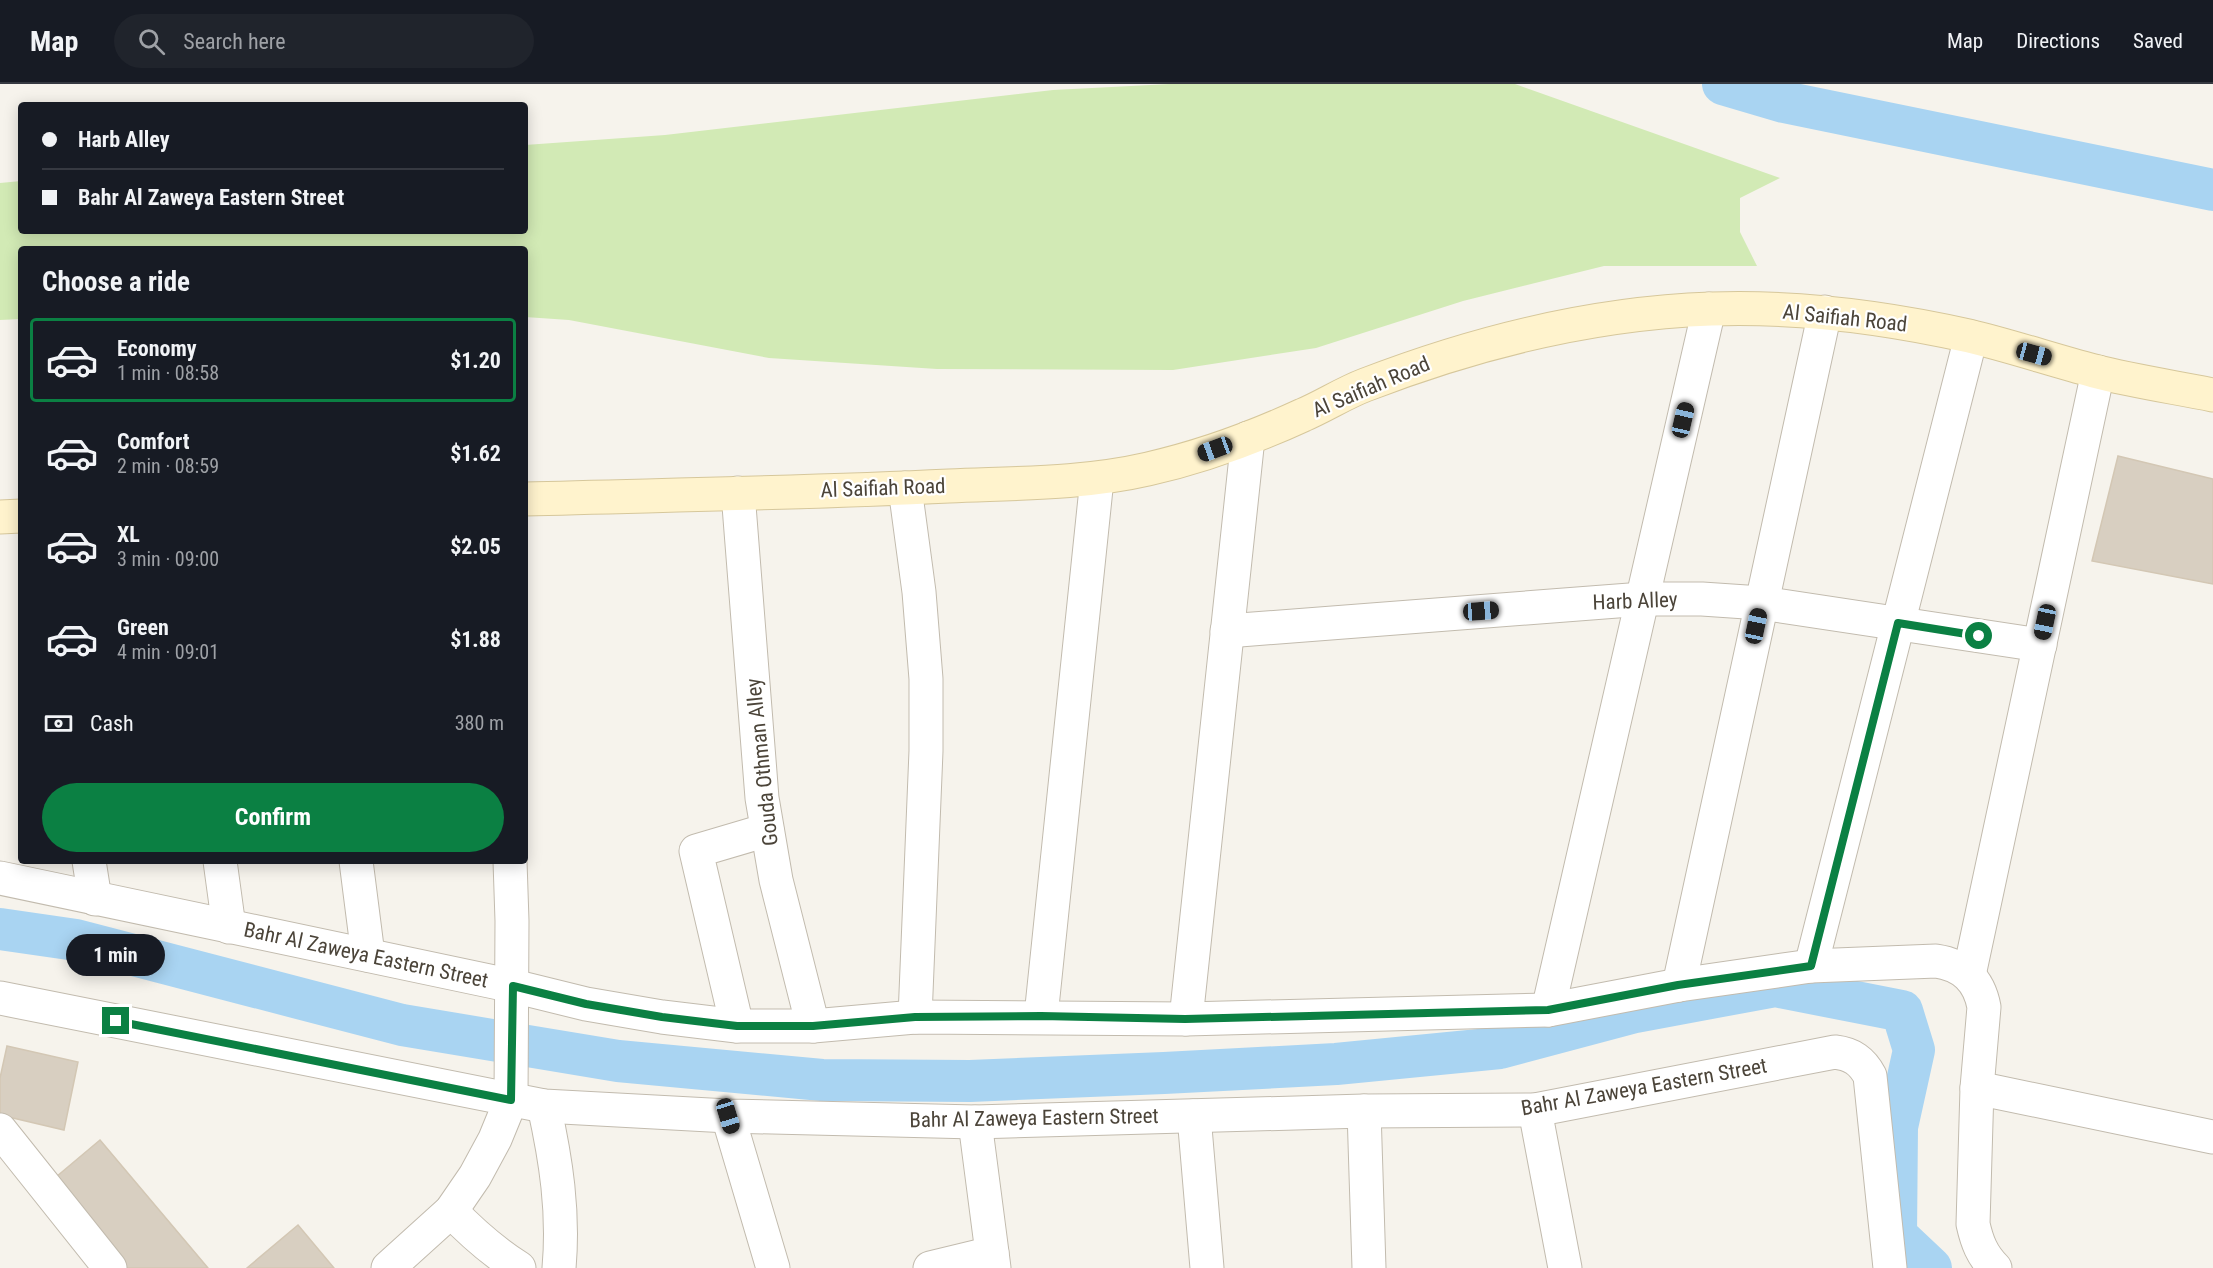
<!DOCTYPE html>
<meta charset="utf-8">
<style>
:root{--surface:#171b24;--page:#20242c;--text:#f1f3f6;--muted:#9ea1a6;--line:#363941;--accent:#0b8043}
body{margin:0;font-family:"Roboto Condensed",sans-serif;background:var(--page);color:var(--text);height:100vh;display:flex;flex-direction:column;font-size:22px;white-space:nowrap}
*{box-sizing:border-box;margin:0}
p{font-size:20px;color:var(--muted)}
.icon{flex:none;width:33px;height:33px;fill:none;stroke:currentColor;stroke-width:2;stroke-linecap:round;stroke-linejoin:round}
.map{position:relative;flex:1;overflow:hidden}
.panel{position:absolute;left:18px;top:162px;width:510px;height:618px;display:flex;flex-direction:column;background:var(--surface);border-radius:6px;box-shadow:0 3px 15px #0003}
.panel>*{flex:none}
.guide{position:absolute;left:18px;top:18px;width:510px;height:132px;border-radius:6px;box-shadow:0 3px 15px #0003;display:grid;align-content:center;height:132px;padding:0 24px;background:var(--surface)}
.end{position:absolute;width:27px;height:27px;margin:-14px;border:8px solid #0b8043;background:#fff;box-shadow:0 0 0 3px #fff}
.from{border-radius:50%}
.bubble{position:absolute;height:42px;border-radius:21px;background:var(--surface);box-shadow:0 3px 15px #0003;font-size:20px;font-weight:700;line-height:42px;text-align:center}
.car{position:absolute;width:18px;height:36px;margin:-18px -9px;border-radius:8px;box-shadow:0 0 4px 2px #0007;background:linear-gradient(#222 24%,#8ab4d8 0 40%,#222 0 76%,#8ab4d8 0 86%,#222 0)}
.guide b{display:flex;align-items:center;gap:21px;height:57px;font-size:22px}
.guide b+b{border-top:2px solid var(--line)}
.guide i{width:15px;height:15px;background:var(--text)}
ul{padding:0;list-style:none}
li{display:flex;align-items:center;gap:18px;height:84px;margin:0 12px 9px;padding:0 12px;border:3px solid transparent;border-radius:6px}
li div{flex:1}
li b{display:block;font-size:22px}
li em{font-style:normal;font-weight:700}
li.on{border-color:var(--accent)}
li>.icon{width:54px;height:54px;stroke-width:1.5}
h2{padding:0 24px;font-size:27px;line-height:72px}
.pay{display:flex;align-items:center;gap:15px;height:66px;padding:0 24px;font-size:22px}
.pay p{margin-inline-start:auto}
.primary-button{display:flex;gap:12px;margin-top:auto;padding:12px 24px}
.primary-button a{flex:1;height:69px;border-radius:36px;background:var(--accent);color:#fff;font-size:24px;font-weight:700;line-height:69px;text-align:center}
header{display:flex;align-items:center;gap:36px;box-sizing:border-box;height:84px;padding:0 30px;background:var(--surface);border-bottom:2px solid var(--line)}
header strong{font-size:28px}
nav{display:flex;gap:33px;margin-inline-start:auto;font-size:21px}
.search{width:420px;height:54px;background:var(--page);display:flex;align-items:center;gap:15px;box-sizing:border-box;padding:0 21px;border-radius:33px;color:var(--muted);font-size:22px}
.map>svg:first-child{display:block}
.green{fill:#d2eab5}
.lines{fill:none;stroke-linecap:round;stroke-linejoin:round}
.canal{stroke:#a9d4f2;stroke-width:42}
.building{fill:#d8cfc1;stroke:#d3c7b4;stroke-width:1.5}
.street-casing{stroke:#c2bbae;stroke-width:35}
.secondary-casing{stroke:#d6c79b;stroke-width:35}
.street{stroke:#fff;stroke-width:33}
.secondary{stroke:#fff3cd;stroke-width:33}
.route{stroke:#0b8043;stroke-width:8}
.labels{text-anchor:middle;stroke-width:4.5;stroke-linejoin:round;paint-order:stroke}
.street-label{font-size:21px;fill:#4b4439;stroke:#fff}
</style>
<header>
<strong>Map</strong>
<div class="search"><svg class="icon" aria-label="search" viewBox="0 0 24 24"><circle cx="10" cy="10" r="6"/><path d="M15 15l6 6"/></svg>Search here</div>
<nav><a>Map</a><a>Directions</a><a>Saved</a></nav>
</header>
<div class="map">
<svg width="2213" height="1184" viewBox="0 0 2213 1184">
<rect width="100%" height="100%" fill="#f6f3ec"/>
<!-- green -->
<path class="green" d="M1170,0H1515L1780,94L1740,114V148L1757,182H1604L1463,217L1316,264L1173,286L937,285L769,274L569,236L525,233V165H21V235L0,236V99L21,97V147H525V61L665,51L1053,6Z"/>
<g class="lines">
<!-- canal -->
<g class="canal">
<path d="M1723,0L1784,18L2213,106"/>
<path d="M0,845L76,856L402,941L618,977L822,996L970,997L1164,989L1336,980L1500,964L1635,928L1775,902L1902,927L1914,966L1897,1043L1896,1151L1931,1184"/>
</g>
</g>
<!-- building -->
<g class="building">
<path d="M2118,372L2213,395V500L2092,477Z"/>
<path d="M7,962L78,978L64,1046L0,1031V994Z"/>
<path d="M100,1056L208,1184H122L50,1098Z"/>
<path d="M298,1141L334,1184H247Z"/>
</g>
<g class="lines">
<!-- street casing -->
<g class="street-casing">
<g id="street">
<path d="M905,404L919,508L926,595V667L915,933"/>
<path d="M738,409L762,714L776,796L813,942"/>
<path d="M1227,547L1643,515H1702L1761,519L2040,561"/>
<path d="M89,777L95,815"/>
<path d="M220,777L229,843"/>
<path d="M356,777L368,871"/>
<path d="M0,794L513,902L586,920L662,933L737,942H813L915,933L1186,935L1548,926L1679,901L1811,882L1936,877C1963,881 1979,896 1984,923L1977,1004L1973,1140C1977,1158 1982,1171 1995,1184"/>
<path d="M1811,882L1971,253"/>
<path d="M1969,891L2098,288"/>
<path d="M1679,901L1825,228"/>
<path d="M0,914L544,1022L728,1032L975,1038L1364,1027L1535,1026L1835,968C1852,970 1862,977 1870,992L1890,1184"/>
<path d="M1548,926L1709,225"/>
<path d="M1041,932L1097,395"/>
<path d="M1186,935L1248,354"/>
<path d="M737,942L696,767L767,746"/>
<path d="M1977,1004L2213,1053"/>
<path d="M544,1022C556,1076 564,1128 559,1184"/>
<path d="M1535,1026L1565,1184"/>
<path d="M1364,1027L1369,1184"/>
<path d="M728,1032L773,1184"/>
<path d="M1194,1032L1207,1184"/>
<path d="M975,1038L994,1184"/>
<path d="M0,1046L110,1184"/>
<path d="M451,1127C472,1149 494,1168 519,1184"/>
<path d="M388,1184L451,1127L475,1092L495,1055L511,1016L512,837L510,777"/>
<path d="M930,1184L992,1169"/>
</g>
</g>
<!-- secondary casing -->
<g class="secondary-casing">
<g id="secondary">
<path d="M525,415C666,411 808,409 949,402C1016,399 1083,400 1148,385C1201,373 1253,354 1303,331C1324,322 1344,309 1365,301C1474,259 1594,229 1711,225C1798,222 1884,233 1969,252C2011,262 2052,276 2094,287C2133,297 2173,303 2213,311"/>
<path d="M0,433L21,432"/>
</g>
</g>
<!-- street -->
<use href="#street" class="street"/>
<!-- secondary -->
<use href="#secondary" class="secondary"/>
</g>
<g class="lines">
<!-- route -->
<path class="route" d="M116,937L511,1016L513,902L586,920L662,933L737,942H813L915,933L1041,932L1185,935L1548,926L1678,901L1811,882L1898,539L1979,552"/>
</g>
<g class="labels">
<!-- street labels -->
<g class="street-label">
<text transform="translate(1845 234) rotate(6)" y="7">Al Saifiah Road</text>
<text transform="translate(1371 303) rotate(-23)" y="7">Al Saifiah Road</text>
<text transform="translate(883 404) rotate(-2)" y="7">Al Saifiah Road</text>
<text transform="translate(1635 517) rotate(-2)" y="7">Harb Alley</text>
<text transform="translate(762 678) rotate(-96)" y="7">Gouda Othman Alley</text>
<text transform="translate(366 871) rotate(12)" y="7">Bahr Al Zaweya Eastern Street</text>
<text transform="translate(1644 1003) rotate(-10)" y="7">Bahr Al Zaweya Eastern Street</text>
<text transform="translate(1034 1034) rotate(-1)" y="7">Bahr Al Zaweya Eastern Street</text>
</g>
</g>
</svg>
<i class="end from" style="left:1979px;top:552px"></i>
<i class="end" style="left:116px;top:937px"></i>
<div class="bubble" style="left:66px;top:850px;width:99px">1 min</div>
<i class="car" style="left:2034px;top:270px;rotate:105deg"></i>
<i class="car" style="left:1683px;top:336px;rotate:13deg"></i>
<i class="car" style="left:1215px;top:365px;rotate:250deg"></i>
<i class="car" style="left:1481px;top:527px;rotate:86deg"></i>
<i class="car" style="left:2045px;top:538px;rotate:192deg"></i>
<i class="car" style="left:1756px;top:542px;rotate:12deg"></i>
<i class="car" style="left:728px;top:1032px;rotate:163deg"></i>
<div class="guide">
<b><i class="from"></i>Harb Alley</b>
<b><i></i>Bahr Al Zaweya Eastern Street</b>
</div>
<section class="panel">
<h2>Choose a ride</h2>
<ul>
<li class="on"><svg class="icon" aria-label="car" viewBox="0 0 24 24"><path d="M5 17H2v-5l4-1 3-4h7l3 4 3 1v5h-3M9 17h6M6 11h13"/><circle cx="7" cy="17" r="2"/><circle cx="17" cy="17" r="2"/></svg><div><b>Economy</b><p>1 min · 08:58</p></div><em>$1.20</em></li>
<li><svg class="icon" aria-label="car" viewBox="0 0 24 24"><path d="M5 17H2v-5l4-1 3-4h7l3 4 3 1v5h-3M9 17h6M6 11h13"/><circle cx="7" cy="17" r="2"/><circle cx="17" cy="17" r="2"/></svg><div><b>Comfort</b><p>2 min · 08:59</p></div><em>$1.62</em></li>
<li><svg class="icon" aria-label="car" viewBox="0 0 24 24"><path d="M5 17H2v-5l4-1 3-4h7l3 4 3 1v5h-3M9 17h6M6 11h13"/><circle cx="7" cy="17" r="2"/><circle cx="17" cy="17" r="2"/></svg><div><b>XL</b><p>3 min · 09:00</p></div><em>$2.05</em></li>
<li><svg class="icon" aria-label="car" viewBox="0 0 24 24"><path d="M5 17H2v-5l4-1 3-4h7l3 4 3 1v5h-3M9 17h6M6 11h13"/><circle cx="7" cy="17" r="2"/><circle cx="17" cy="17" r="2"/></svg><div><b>Green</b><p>4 min · 09:01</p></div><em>$1.88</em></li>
</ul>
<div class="pay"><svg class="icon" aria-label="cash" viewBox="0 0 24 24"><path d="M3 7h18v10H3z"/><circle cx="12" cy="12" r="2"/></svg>Cash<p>380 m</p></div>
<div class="primary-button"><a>Confirm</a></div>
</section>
</div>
